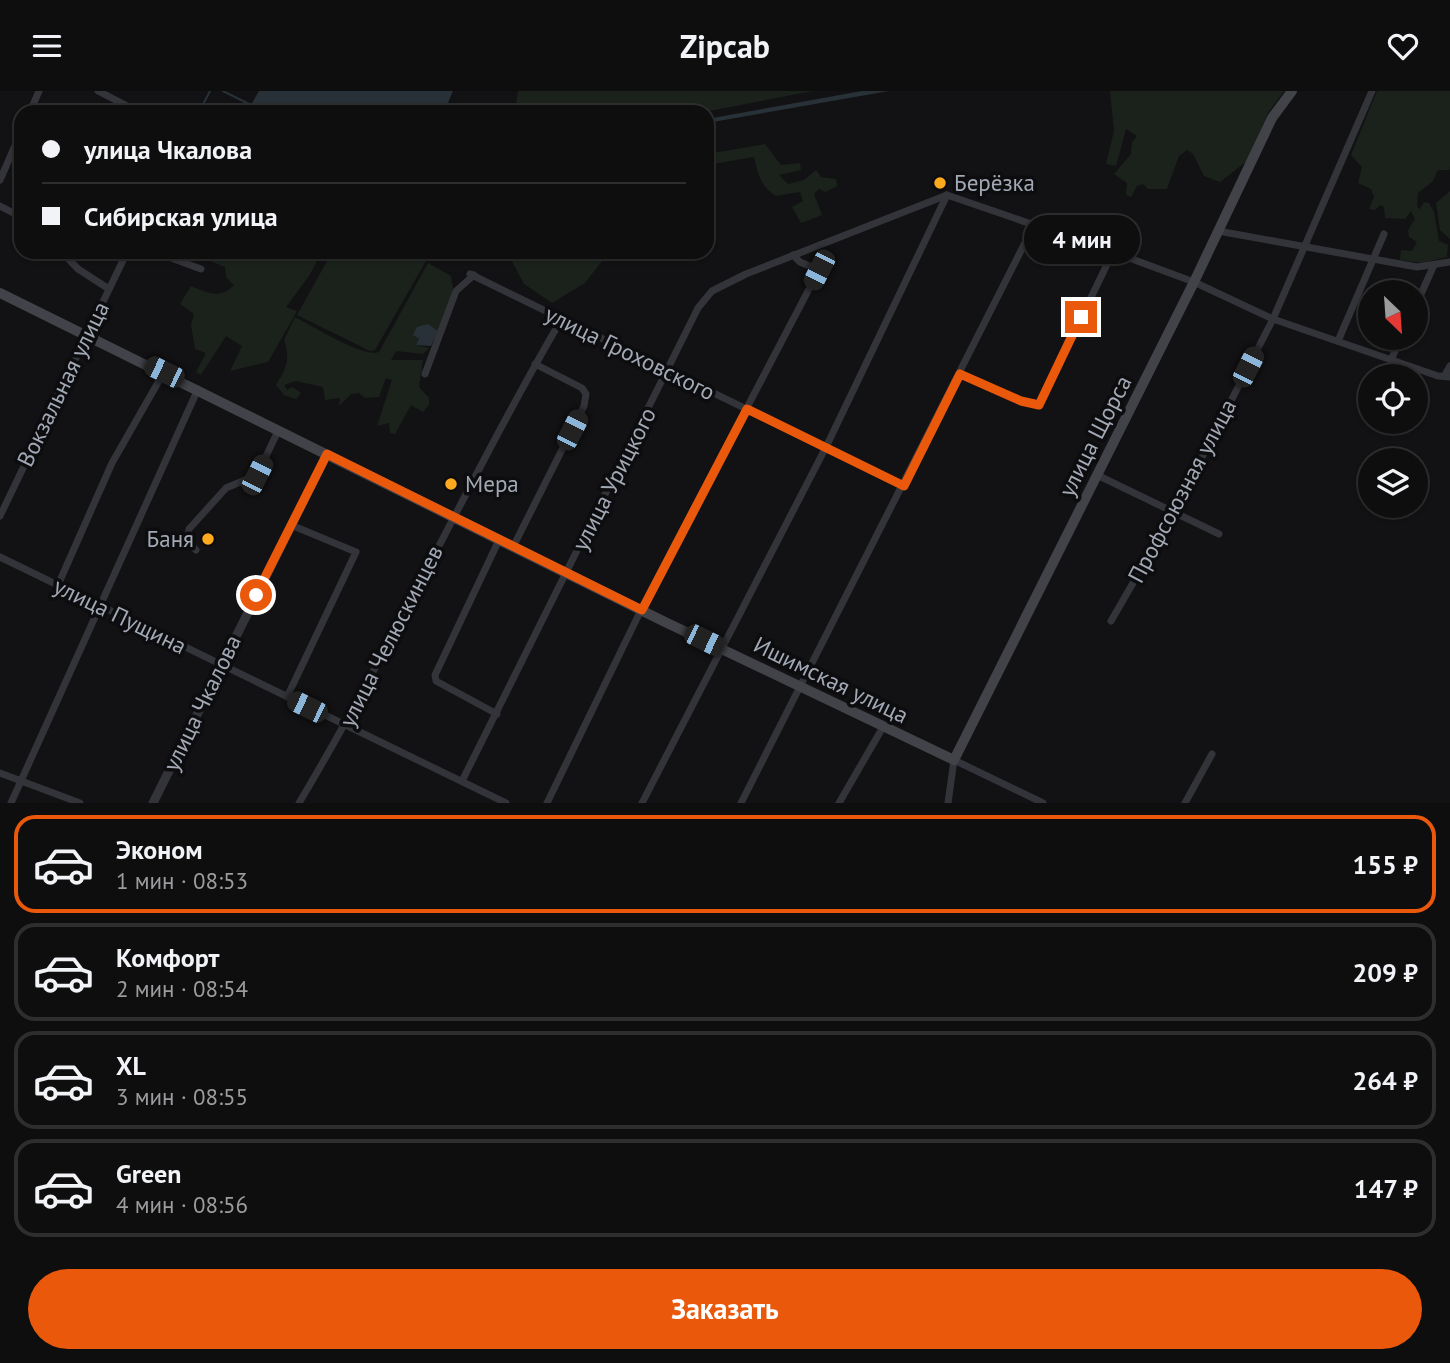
<!DOCTYPE html>
<html lang="ru">
<meta charset="utf-8">
<style>
:root{--surface:#0e0e0f;--page:#1c1c1d;--text:#f1f3f6;--muted:#9b9c9e;--line:#2e2e2f;--accent:#ea580c}
body{margin:0;font-family:"PT Sans",sans-serif;background:var(--page);color:var(--text);height:100vh;display:flex;flex-direction:column;font-size:26px;white-space:nowrap}
*{box-sizing:border-box;margin:0}
p{font-size:23px;color:var(--muted)}
.icon{flex:none;width:38px;height:38px;fill:none;stroke:currentColor;stroke-width:2;stroke-linecap:round;stroke-linejoin:round}
.map{position:relative;height:712px;overflow:hidden}
.drawer{display:flex;flex-direction:column;background:var(--surface);flex:1}
.drawer>*{flex:none}
.banner{position:absolute;left:14px;top:14px;width:700px;height:154px;border-radius:21px;box-shadow:0 2px 5px #0004,0 0 0 2px var(--line);display:grid;align-content:center;height:154px;padding:0 28px;background:var(--surface)}
.needle{width:46px;rotate:155deg}
.fabs{position:absolute;left:1358px;top:189px;display:grid;gap:14px}
.fabs a{display:grid;place-items:center;width:70px;height:70px;border-radius:50%;background:var(--surface);box-shadow:0 2px 5px #0004,0 0 0 2px var(--line);font-size:35px}
.end{position:absolute;width:32px;height:32px;margin:-16px;border:9px solid #ea580c;background:#fff;box-shadow:0 0 0 4px #fff}
.from{border-radius:50%}
.bubble{position:absolute;height:49px;border-radius:24px;background:var(--surface);box-shadow:0 2px 5px #0004,0 0 0 2px var(--line);font-size:23px;font-weight:700;line-height:49px;text-align:center}
.car{position:absolute;width:21px;height:42px;margin:-21px -10px;border-radius:9px;box-shadow:0 0 5px 2px #0007;background:linear-gradient(#222 24%,#8ab4d8 0 40%,#222 0 76%,#8ab4d8 0 86%,#222 0)}
.banner b{display:flex;align-items:center;gap:24px;height:66px;font-size:26px}
.banner b+b{border-top:2px solid var(--line)}
.banner i{width:18px;height:18px;background:var(--text)}
ul{padding:12px 0 0;list-style:none}
li{display:flex;align-items:center;gap:21px;height:98px;margin:0 14px 10px;padding:0 14px;border:4px solid var(--line);border-radius:21px}
li div{flex:1}
li b{display:block;font-size:26px}
li em{font-style:normal;font-weight:700}
li.on{border-color:var(--accent)}
li>.icon{width:63px;height:63px;stroke-width:1.5}
.button{display:flex;gap:14px;margin-top:auto;padding:14px 28px}
.button a{flex:1;height:80px;border-radius:42px;background:var(--accent);color:#fff;font-size:28px;font-weight:700;line-height:80px;text-align:center}
header{display:flex;justify-content:space-between;align-items:center;height:91px;padding:0 28px;background:var(--surface);font-size:32px;font-weight:700}
.map>svg:first-child{display:block}
.green{fill:#1a221b}
.water{fill:#283138}
.lines{fill:none;stroke-linecap:round;stroke-linejoin:round}
.stream{stroke:#283138;stroke-width:2}
.minor{stroke:#333439;stroke-width:7}
.tertiary{stroke:#333439;stroke-width:9}
.secondary{stroke:#414349;stroke-width:10}
.route{stroke:#ea580c;stroke-width:9}
.poi-dot{fill:#feaa1f;stroke:#0d0d0f;stroke-width:2.5}
.labels{text-anchor:middle;stroke-width:7;stroke-linejoin:round;paint-order:stroke}
.poi-label{font-size:23px;fill:#a2a9b5;stroke:#0d0d0f;text-anchor:start}
.street-label{font-size:23px;fill:#a2a9b5;stroke:#0d0d0f}
</style>
<header><svg class="icon" aria-label="menu" viewBox="0 0 24 24"><path d="M4 6h16M4 12h16M4 18h16"/></svg>Zipcab<svg class="icon" aria-label="heart" viewBox="0 0 24 24"><path d="M12 20l-8-8c-3-5 5-10 8-4 3-6 11-1 8 4z"/></svg></header>
<div class="map">
<svg width="1450" height="712" viewBox="0 0 1450 712">
<rect width="100%" height="100%" fill="#121214"/>
<!-- green -->
<g class="green">
<path d="M518,0H813L704,21H515Z"/>
<path d="M1110,0H1284L1268,22L1247,70L1220,91L1204,85L1193,63L1187,59L1179,65L1167,98H1148L1143,93L1137,95L1131,106L1126,104L1127,92L1114,83L1131,63L1132,51L1137,45L1126,38L1116,75L1106,73L1114,40Z"/>
<path d="M1377,0H1450V76L1449,79H1438L1433,90L1418,102L1417,116L1420,118L1424,111L1429,112L1434,121L1439,150L1448,154L1447,166L1422,172L1400,169L1401,159L1412,160L1417,151L1409,146L1408,139L1415,128L1411,120L1405,128L1385,127L1384,116L1380,114L1375,119L1369,118L1374,106L1371,98L1358,92L1362,76L1351,64Z"/>
<path d="M765,53L781,74L800,72L801,79L779,84L788,93L804,89L816,79L821,86L836,88L837,95L826,101L819,98L814,103L822,124L801,132L792,116L803,110L800,101L776,105C760,95 758,83 754,66L707,74V63Z"/>
<path d="M1450,100V148L1440,139L1436,112Z"/>
<path d="M203,161H322L309,185L286,216L297,220L268,271L230,280L242,255L226,245L201,284L196,281L206,262L195,258L191,234L194,223L180,213L191,195C209,202 219,209 234,194L226,186L225,176L208,169Z"/>
<path d="M332,161H405L426,170L375,259L370,260L297,224Z"/>
<path d="M507,161H609L585,192L552,212L524,193Z"/>
<path d="M428,172L451,185L453,197L442,238L413,245L419,248L417,254L429,257L423,263L396,260L391,269H423L419,296L429,307V314L423,321L411,314L395,343L390,342L389,332L377,335L392,289L386,287L379,306L365,307L359,302L351,303L339,315L340,307L325,309L323,296L296,290L284,294L287,299L292,296L301,302L296,308L284,304L276,294C286,278 291,268 284,249L295,226C313,235 363,267 379,261Z"/>
</g>
<!-- water -->
<g class="water">
<path d="M259,0H453L444,21H264L251,14Z"/>
<path d="M862,0H889L707,32V28Z"/>
<path d="M428,233L438,240L431,255L416,254L419,248L413,244L417,236Z"/>
</g>
<g class="lines">
<!-- stream -->
<g class="stream">
<path d="M223,0L251,14"/>
<path d="M199,21L210,0"/>
</g>
<!-- minor -->
<g class="minor">
<path d="M98,0L139,21"/>
<path d="M30,21L39,0"/>
<path d="M0,89L21,41"/>
<path d="M0,115L21,126"/>
<path d="M1218,140L1417,176L1450,171"/>
<path d="M62,161L78,178L109,198"/>
<path d="M155,161L201,178"/>
<path d="M470,183L904,395"/>
<path d="M1416,214L1434,174"/>
<path d="M1338,250L1384,143"/>
<path d="M1391,269L1401,247"/>
<path d="M425,283L456,200L474,184"/>
<path d="M960,283L1021,310L1039,314L1113,161"/>
<path d="M1445,284L1450,275"/>
<path d="M1097,384L1219,443"/>
<path d="M0,425L127,161"/>
<path d="M513,456L584,315L586,303L582,297L535,273"/>
<path d="M196,459L187,450L189,438L226,397L257,384L278,340"/>
<path d="M0,466L506,712"/>
<path d="M58,494L112,372L164,281"/>
<path d="M1111,530L1174,421L1273,228L1372,0"/>
<path d="M287,606L356,461L291,434"/>
<path d="M497,623L436,590L435,584L499,449"/>
<path d="M0,682L80,712"/>
<path d="M462,690L698,217L712,200L746,183L947,104L1113,161L1194,191L1273,228L1438,285L1450,286"/>
<path d="M11,712L198,298"/>
<path d="M299,712C393,555 469,387 561,229"/>
<path d="M547,712L641,519L819,179L800,171L793,164"/>
<path d="M642,712L826,356L947,104"/>
<path d="M741,712L1035,132"/>
<path d="M839,712L883,636"/>
<path d="M948,712L954,669L1043,712"/>
<path d="M1185,712L1212,663"/>
</g>
<!-- tertiary -->
<path class="tertiary" d="M153,712L327,363"/>
<!-- secondary -->
<path class="secondary" d="M0,202L665,531L954,669L1194,191L1272,27L1292,0"/>
</g>
<g class="lines">
<!-- route -->
<path class="route" d="M256,504L327,363L642,519L747,318L904,395L960,283L1021,310L1039,314L1081,226"/>
</g>
<!-- markers -->
<g class="poi-dot">
<circle cx="940" cy="92" r="7"/>
<circle cx="451" cy="393" r="7"/>
<circle cx="208" cy="448" r="7"/>
</g>
<g class="labels">
<!-- poi labels -->
<g class="poi-label">
<text x="954" y="100">Берёзка</text>
<text x="465" y="401">Мера</text>
<text x="194" y="456" text-anchor="end">Баня</text>
</g>
<!-- street labels -->
<g class="street-label">
<text transform="translate(630 262) rotate(26)" y="8">улица Гроховского</text>
<text transform="translate(63 293) rotate(-64)" y="8">Вокзальная улица</text>
<text transform="translate(1095 345) rotate(-63)" y="8">улица Щорса</text>
<text transform="translate(614 388) rotate(-63)" y="8">улица Урицкого</text>
<text transform="translate(1182 400) rotate(-62)" y="8">Профсоюзная улица</text>
<text transform="translate(120 525) rotate(26)" y="8">улица Пущина</text>
<text transform="translate(391 545) rotate(-63)" y="8">улица Челюскинцев</text>
<text transform="translate(831 589) rotate(26)" y="8">Ишимская улица</text>
<text transform="translate(202 612) rotate(-64)" y="8">улица Чкалова</text>
</g>
</g>
</svg>
<div class="fabs">
<a><svg class="needle" viewBox="-14 -14 28 28"><path d="M0-13l5 13h-10z" fill="#e53935"/><path d="M0 13l5-13h-10z" fill="#9b9c9e"/></svg></a>
<a><svg class="icon" aria-label="locate" viewBox="0 0 24 24"><circle cx="12" cy="12" r="6"/><path d="M12 2v4M12 18v4M2 12h4M18 12h4"/></svg></a>
<a><svg class="icon" aria-label="layers" viewBox="0 0 24 24"><path d="M12 4l9 5-9 5-9-5zM3 14l9 5 9-5"/></svg></a>
</div>
<i class="end from" style="left:256px;top:504px"></i>
<i class="end" style="left:1081px;top:226px"></i>
<div class="bubble" style="left:1024px;top:124px;width:116px">4 мин</div>
<i class="car" style="left:819px;top:179px;rotate:207deg"></i>
<i class="car" style="left:1248px;top:276px;rotate:27deg"></i>
<i class="car" style="left:164px;top:281px;rotate:296deg"></i>
<i class="car" style="left:572px;top:339px;rotate:27deg"></i>
<i class="car" style="left:257px;top:384px;rotate:27deg"></i>
<i class="car" style="left:704px;top:549px;rotate:116deg"></i>
<i class="car" style="left:307px;top:616px;rotate:296deg"></i>
<div class="banner">
<b><i class="from"></i>улица Чкалова</b>
<b><i></i>Сибирская улица</b>
</div>
</div>
<section class="drawer">
<ul>
<li class="on"><svg class="icon" aria-label="car" viewBox="0 0 24 24"><path d="M5 17H2v-5l4-1 3-4h7l3 4 3 1v5h-3M9 17h6M6 11h13"/><circle cx="7" cy="17" r="2"/><circle cx="17" cy="17" r="2"/></svg><div><b>Эконом</b><p>1 мин · 08:53</p></div><em>155 ₽</em></li>
<li><svg class="icon" aria-label="car" viewBox="0 0 24 24"><path d="M5 17H2v-5l4-1 3-4h7l3 4 3 1v5h-3M9 17h6M6 11h13"/><circle cx="7" cy="17" r="2"/><circle cx="17" cy="17" r="2"/></svg><div><b>Комфорт</b><p>2 мин · 08:54</p></div><em>209 ₽</em></li>
<li><svg class="icon" aria-label="car" viewBox="0 0 24 24"><path d="M5 17H2v-5l4-1 3-4h7l3 4 3 1v5h-3M9 17h6M6 11h13"/><circle cx="7" cy="17" r="2"/><circle cx="17" cy="17" r="2"/></svg><div><b>XL</b><p>3 мин · 08:55</p></div><em>264 ₽</em></li>
<li><svg class="icon" aria-label="car" viewBox="0 0 24 24"><path d="M5 17H2v-5l4-1 3-4h7l3 4 3 1v5h-3M9 17h6M6 11h13"/><circle cx="7" cy="17" r="2"/><circle cx="17" cy="17" r="2"/></svg><div><b>Green</b><p>4 мин · 08:56</p></div><em>147 ₽</em></li>
</ul>
<div class="button"><a>Заказать</a></div>
</section>
